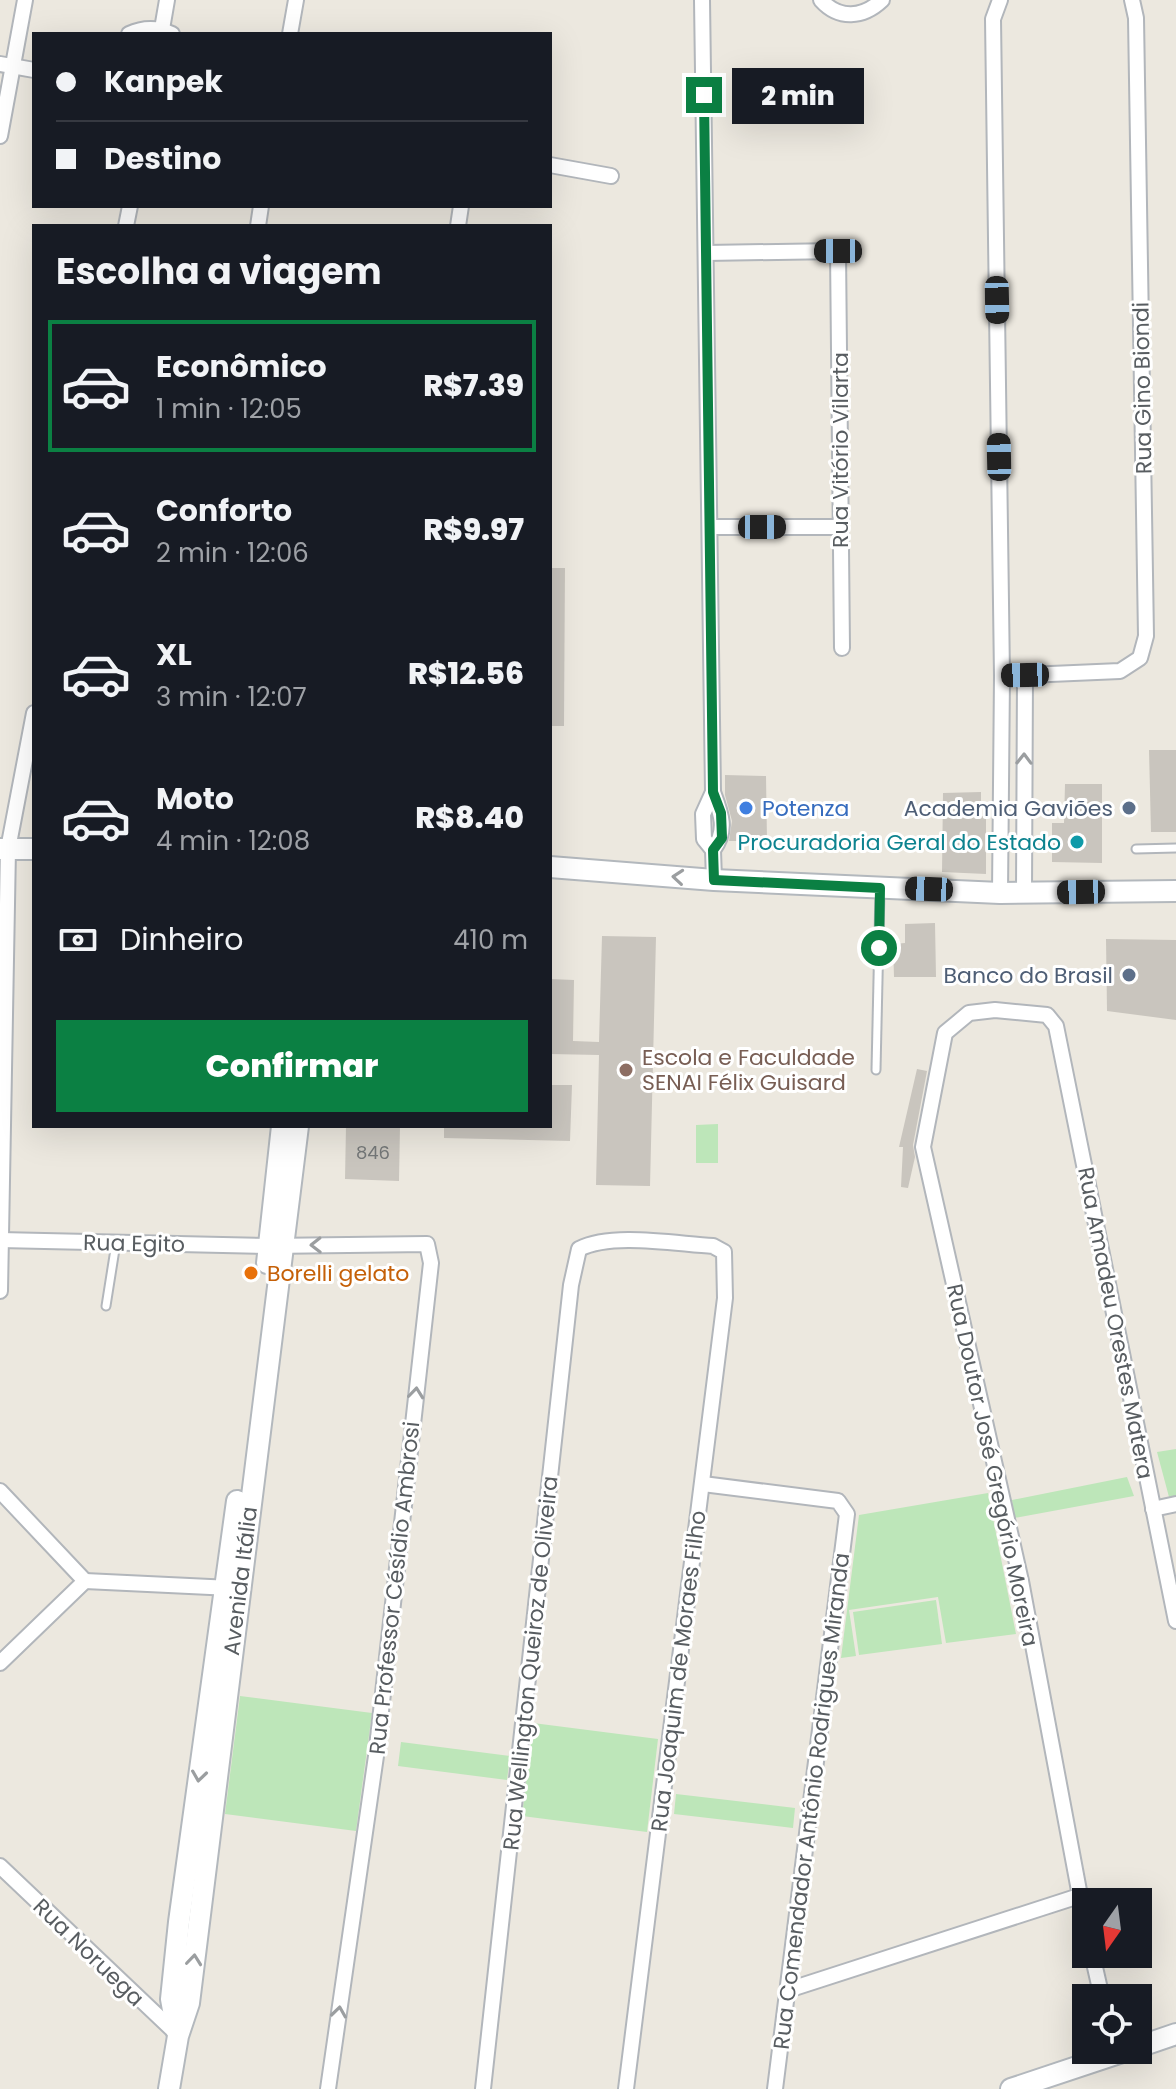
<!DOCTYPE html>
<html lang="pt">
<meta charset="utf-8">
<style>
:root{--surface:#171b24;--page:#20242c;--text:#f1f3f6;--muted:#9ea1a6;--line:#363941;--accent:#0b8043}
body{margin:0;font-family:Poppins,sans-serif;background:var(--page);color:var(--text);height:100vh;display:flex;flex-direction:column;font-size:30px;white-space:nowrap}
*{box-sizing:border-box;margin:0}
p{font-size:26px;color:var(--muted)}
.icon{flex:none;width:44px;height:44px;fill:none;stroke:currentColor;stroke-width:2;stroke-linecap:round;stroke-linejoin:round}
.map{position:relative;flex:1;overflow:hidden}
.sheet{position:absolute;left:32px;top:224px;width:520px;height:904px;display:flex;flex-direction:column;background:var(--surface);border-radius:0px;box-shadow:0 8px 32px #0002}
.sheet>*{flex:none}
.hud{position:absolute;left:32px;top:32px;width:520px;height:176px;border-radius:0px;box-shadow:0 8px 32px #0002;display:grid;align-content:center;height:176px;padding:0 24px;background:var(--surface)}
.needle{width:52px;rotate:194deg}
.buttons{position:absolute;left:1072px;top:1888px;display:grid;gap:16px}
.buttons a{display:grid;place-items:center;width:80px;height:80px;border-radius:0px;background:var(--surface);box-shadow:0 8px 32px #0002;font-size:40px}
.end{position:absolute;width:36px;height:36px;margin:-18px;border:10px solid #0b8043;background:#fff;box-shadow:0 0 0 4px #fff}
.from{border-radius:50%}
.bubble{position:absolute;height:56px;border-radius:0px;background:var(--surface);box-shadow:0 8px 32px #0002;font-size:26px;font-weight:800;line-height:56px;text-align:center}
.car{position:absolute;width:24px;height:48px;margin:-24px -12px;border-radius:10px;box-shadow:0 0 6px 2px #0007;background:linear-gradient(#222 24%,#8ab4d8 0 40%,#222 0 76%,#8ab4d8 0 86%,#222 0)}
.hud b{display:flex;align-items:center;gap:28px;height:76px;font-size:30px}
.hud b+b{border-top:2px solid var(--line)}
.hud i{width:20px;height:20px;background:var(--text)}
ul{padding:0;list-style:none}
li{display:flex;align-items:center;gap:24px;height:132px;margin:0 16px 12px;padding:0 8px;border:4px solid transparent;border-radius:0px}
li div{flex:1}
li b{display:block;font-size:30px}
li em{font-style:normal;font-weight:800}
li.current{border-color:var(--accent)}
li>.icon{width:72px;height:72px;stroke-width:1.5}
h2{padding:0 24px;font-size:36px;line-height:96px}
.pay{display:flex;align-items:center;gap:20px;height:88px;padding:0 24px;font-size:30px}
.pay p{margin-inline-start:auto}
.action{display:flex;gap:16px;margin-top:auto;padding:16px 24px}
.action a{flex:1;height:92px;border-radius:0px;background:var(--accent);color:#fff;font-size:32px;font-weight:800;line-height:92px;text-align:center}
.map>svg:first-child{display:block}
.green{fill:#bde6b9}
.building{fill:#c9c5be}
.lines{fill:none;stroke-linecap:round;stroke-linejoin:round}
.service-casing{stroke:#b2b6bb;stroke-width:11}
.minor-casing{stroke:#b2b6bb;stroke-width:18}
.secondary-casing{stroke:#b3b8bd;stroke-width:24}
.service{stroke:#fff;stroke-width:7}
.minor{stroke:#fff;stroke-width:14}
.secondary{stroke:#fff;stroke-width:20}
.oneway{stroke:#9b9ea0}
.route{stroke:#0b8043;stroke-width:10}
.shop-dot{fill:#3f7fe0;stroke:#fff;stroke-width:3}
.service-dot{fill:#5c6f8a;stroke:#fff;stroke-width:3}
.culture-dot{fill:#0f9aa8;stroke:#fff;stroke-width:3}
.education-dot{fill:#8d6e63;stroke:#fff;stroke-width:3}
.food-dot{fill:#e8710a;stroke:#fff;stroke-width:3}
.labels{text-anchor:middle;stroke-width:6;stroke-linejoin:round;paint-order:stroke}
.number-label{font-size:18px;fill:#747778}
.street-label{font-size:22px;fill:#585d61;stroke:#fff}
.shop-label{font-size:22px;fill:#366cbe;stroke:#fff;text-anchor:start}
.service-label{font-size:22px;fill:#4e5e75;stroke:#fff;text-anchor:end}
.culture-label{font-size:22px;fill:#0d838f;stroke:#fff;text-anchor:end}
.education-label{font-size:22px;fill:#785e54;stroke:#fff;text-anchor:start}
.food-label{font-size:22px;fill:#c56008;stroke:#fff;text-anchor:start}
</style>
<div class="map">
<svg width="1176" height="2089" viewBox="0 0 1176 2089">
<rect width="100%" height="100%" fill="#ece8df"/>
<!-- green -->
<g class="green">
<path d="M718,1124V1163H696V1125Z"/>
<path d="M1176,1449V1496L1169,1497L1157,1452Z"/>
<path d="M1127,1477L1134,1496L1014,1518L1012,1500Z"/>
<path d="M988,1493L1016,1634L946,1643L938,1597L849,1610L856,1656L841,1658L859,1515Z"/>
<path d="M936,1600L942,1644L859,1655L853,1612Z"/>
<path d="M240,1696L372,1713L356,1831L225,1814Z"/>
<path d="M533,1723L658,1739L647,1832L522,1816Z"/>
<path d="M401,1742L510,1756L507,1780L398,1766Z"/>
<path d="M676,1794L795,1808L793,1828L674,1814Z"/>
</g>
<!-- building -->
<g class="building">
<path d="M550,568H565L564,726H550Z"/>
<path d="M1149,750H1176V832H1151Z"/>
<path d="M725,775L766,776L767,841H729L732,821L725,795Z"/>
<path d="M1065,784H1102V863L1052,862V823H1064Z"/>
<path d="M981,792V816H986V874L942,872L943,793Z"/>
<path d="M935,923L936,977H894L893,944L905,943V924Z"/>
<path d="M602,936L656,937L650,1186L596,1185L599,1055L550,1054V979L574,980L573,1041L599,1042Z"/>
<path d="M1106,939L1176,940V1020L1107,1011Z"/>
<path d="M917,1069L927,1071L913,1145L915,1157L908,1188L901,1187L903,1147H899Z"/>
<path d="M550,1085H572L570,1141L444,1138V1126H550Z"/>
<path d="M346,1126H400L399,1181L345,1179Z"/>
</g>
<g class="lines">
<!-- service casing -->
<g class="service-casing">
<g id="service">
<path d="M1136,849L1176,848"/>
<path d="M876,1070L880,890"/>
<path d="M106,1306L116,1243"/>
</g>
</g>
<!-- minor casing -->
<g class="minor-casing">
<g id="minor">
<path d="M702,0L713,792C721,813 728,830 713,850"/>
<path d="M821,0C839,20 863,18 882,0"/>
<path d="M162,29L167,0"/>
<path d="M129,34C144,27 157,27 172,34"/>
<path d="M290,34L296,0"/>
<path d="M0,64L34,70"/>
<path d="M0,136L25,0"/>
<path d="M550,165L611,176"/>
<path d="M126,226L130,206"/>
<path d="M258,226L261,206"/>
<path d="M458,226L461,206"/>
<path d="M706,253L838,251L842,648"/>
<path d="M710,527H840"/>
<path d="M1002,676L1120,671L1140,658L1146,636L1136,18L1132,0"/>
<path d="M713,792L703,814L704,839L713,850L714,880"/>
<path d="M1000,893L1002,676L993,19L1000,0"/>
<path d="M1024,893L1025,675"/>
<path d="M0,1240L269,1246L427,1244L431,1263L376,1756L328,2089"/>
<path d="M0,1291L8,849L34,713"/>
<path d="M703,1484L838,1501L847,1514L775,2089"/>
<path d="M0,1491L85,1581"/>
<path d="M1153,1509L1176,1504"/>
<path d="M85,1581L231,1588"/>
<path d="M0,1663L85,1581"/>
<path d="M0,1866L178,2035"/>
<path d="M1086,1928L1021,1581L923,1147L945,1033L969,1013L995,1010L1047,1015L1056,1026L1176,1621"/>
<path d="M1092,1954L1102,1998"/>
<path d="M788,1990L1079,1896"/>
<path d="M483,2089L571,1285L579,1249C612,1232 676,1244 713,1246L724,1252L725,1298L626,2089"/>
</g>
</g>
<!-- secondary casing -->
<g class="secondary-casing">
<g id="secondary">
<path d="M0,849H34"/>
<path d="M550,867L714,880L1000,893L1176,891"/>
<path d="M267,1263L282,1126"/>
<path d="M177,2032L171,1999L179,1922L237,1501"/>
<path d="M1138,2047L1176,2034"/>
<path d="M169,2089L178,2036L189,2003L298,1126"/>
<path d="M1011,2089L1128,2050"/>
</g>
</g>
<!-- service -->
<use href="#service" class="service"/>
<!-- minor -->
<use href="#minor" class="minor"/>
<!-- secondary -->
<use href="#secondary" class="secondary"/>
</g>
<!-- one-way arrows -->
<defs><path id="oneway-chevron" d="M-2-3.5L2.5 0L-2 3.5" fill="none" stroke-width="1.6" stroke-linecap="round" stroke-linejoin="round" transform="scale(2)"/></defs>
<g class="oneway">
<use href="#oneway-chevron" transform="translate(1024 759) rotate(-89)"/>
<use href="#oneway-chevron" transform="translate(678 877) rotate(-175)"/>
<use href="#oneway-chevron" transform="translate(316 1245) rotate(179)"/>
<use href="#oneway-chevron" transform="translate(416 1393) rotate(-84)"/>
<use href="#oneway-chevron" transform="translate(199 1776) rotate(98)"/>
<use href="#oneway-chevron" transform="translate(194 1960) rotate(-84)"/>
<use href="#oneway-chevron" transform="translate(339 2012) rotate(-82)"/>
</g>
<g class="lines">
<!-- route -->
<path class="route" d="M704,95L713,792L721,813L722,838L713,850L714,880L880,888L879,948"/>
</g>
<!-- markers -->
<circle class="shop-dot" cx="746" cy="808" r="8"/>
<g class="service-dot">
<circle cx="1129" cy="808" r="8"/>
<circle cx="1129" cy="975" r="8"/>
</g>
<circle class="culture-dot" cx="1077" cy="842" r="8"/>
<circle class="education-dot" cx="626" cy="1070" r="8"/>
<circle class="food-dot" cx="251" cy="1273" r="8"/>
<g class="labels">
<!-- number labels -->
<g class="number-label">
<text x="373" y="1159">846</text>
</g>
<!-- street labels -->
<g class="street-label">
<text transform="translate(1142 388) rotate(-91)" y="8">Rua Gino Biondi</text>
<text transform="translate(840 450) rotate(-90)" y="8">Rua Vitório Vilarta</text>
<text transform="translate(134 1243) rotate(1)" y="8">Rua Egito</text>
<text transform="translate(1116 1323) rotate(79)" y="8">Rua Amadeu Orestes Matera</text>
<text transform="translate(993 1465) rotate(78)" y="8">Rua Doutor José Gregório Moreira</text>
<text transform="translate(240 1581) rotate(-83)" y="8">Avenida Itália</text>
<text transform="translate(394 1588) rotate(-84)" y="8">Rua Professor Césídio Ambrosi</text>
<text transform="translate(530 1663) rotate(-84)" y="8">Rua Wellington Queiroz de Oliveira</text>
<text transform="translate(678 1671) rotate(-83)" y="8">Rua Joaquim de Moraes Filho</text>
<text transform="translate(811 1801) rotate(-83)" y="8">Rua Comendador Antônio Rodrigues Miranda</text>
<text transform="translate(89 1952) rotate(44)" y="8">Rua Noruega</text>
</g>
<!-- shop labels -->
<g class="shop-label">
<text x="762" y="816">Potenza</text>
</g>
<!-- service labels -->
<g class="service-label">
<text x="1113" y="816">Academia Gaviões</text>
<text x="1113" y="983">Banco do Brasil</text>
</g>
<!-- culture labels -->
<g class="culture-label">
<text x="1061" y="850">Procuradoria Geral do Estado</text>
</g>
<!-- education labels -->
<g class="education-label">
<text x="642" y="1065">Escola e Faculdade<tspan x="642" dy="25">SENAI Félix Guisard</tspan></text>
</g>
<!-- food labels -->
<g class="food-label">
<text x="267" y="1281">Borelli gelato</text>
</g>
</g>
</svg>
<div class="buttons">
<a><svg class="needle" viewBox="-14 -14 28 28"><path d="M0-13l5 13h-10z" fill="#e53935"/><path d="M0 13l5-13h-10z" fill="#9ea1a6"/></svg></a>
<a><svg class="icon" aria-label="locate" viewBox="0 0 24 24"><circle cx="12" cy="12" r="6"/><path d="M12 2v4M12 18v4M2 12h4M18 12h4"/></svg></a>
</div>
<i class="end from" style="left:879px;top:948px"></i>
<i class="end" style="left:704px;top:95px"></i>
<div class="bubble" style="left:732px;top:68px;width:132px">2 min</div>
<i class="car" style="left:838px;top:251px;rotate:270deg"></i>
<i class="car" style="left:997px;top:300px;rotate:179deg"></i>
<i class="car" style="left:999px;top:457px;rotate:359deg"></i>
<i class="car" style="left:762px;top:527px;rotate:90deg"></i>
<i class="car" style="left:1025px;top:675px;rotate:269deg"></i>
<i class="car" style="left:929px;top:889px;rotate:272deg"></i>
<i class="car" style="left:1081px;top:892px;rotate:269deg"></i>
<div class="hud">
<b><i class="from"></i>Kanpek</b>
<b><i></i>Destino</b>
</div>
<section class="sheet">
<h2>Escolha a viagem</h2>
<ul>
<li class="current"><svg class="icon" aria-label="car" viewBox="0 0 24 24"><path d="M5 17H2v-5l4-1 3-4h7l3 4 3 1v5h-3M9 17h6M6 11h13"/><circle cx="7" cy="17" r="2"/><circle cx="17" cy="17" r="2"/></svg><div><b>Econômico</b><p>1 min · 12:05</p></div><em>R$7.39</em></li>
<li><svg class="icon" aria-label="car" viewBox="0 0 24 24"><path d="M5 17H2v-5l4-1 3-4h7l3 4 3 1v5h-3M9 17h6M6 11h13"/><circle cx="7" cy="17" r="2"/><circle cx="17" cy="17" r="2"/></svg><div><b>Conforto</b><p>2 min · 12:06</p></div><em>R$9.97</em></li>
<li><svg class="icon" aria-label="car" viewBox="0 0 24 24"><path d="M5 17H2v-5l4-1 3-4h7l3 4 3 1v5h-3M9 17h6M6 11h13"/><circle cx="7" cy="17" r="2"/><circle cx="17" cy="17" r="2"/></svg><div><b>XL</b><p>3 min · 12:07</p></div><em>R$12.56</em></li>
<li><svg class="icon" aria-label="car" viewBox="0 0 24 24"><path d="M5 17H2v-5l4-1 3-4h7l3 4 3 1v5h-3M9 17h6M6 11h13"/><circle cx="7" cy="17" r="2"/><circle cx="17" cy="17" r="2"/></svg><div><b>Moto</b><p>4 min · 12:08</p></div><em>R$8.40</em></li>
</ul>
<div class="pay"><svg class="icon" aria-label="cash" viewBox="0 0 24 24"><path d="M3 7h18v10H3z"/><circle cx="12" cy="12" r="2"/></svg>Dinheiro<p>410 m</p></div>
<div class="action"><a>Confirmar</a></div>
</section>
</div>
